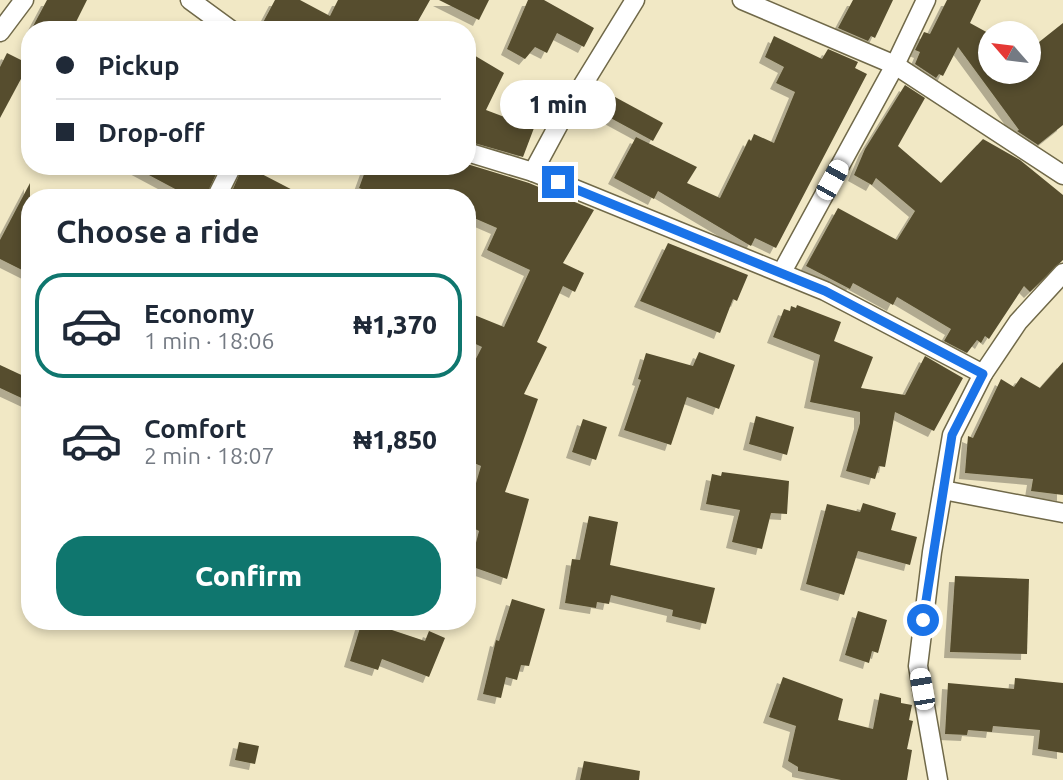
<!DOCTYPE html>
<meta charset="utf-8">
<style>
:root{--surface:#fff;--page:#f6f6f7;--text:#1f2937;--muted:#747a83;--line:#e0e1e3;--accent:#0f766e}
body{margin:0;font-family:Ubuntu,sans-serif;background:var(--page);color:var(--text);height:100vh;display:flex;flex-direction:column;font-size:26px;white-space:nowrap}
*{box-sizing:border-box;margin:0}
p{font-size:23px;color:var(--muted)}
.icon{flex:none;width:38px;height:38px;fill:none;stroke:currentColor;stroke-width:2;stroke-linecap:round;stroke-linejoin:round}
.map{position:relative;flex:1;overflow:hidden}
.panel{position:absolute;left:21px;top:189px;width:455px;height:441px;display:flex;flex-direction:column;background:var(--surface);border-radius:28px;box-shadow:0 4px 10px #0003}
.panel>*{flex:none}
.banner{position:absolute;left:21px;top:21px;width:455px;height:154px;border-radius:28px;box-shadow:0 4px 10px #0003;display:grid;align-content:center;height:154px;padding:0 35px;background:var(--surface)}
.needle{width:46px;rotate:298deg}
.buttons{position:absolute;left:978px;top:21px;display:grid;gap:14px}
.buttons a{display:grid;place-items:center;width:63px;height:63px;border-radius:50%;background:var(--surface);box-shadow:0 4px 10px #0003;font-size:35px}
.end{position:absolute;width:32px;height:32px;margin:-16px;border:9px solid #1a73e8;background:#fff;box-shadow:0 0 0 4px #fff}
.from{border-radius:50%}
.bubble{position:absolute;height:49px;border-radius:24px;background:var(--surface);box-shadow:0 4px 10px #0003;font-size:23px;font-weight:800;line-height:49px;text-align:center}
.car{position:absolute;width:21px;height:42px;margin:-21px -10px;border-radius:9px;box-shadow:0 0 5px 2px #0007;background:linear-gradient(#fff 24%,#345 0 40%,#fff 0 76%,#345 0 86%,#fff 0)}
.banner b{display:flex;align-items:center;gap:24px;height:66px;font-size:26px}
.banner b+b{border-top:2px solid var(--line)}
.banner i{width:18px;height:18px;background:var(--text)}
ul{padding:0;list-style:none}
li{display:flex;align-items:center;gap:21px;height:105px;margin:0 14px 10px;padding:0 21px;border:4px solid transparent;border-radius:28px}
li div{flex:1}
li b{display:block;font-size:26px}
li em{font-style:normal;font-weight:800}
li.current{border-color:var(--accent)}
li>.icon{width:63px;height:63px;stroke-width:1.5}
h2{padding:0 35px;font-size:32px;line-height:84px}
.button{display:flex;gap:14px;margin-top:auto;padding:14px 35px}
.button a{flex:1;height:80px;border-radius:28px;background:var(--accent);color:#fff;font-size:28px;font-weight:800;line-height:80px;text-align:center}
.map>svg:first-child{display:block}
.building{fill:#564e2f;filter:url(#shadow)}
.lines{fill:none;stroke-linecap:round;stroke-linejoin:round}
.street-casing{stroke:#706949;stroke-width:21}
.street{stroke:#fff;stroke-width:18}
.route{stroke:#1a73e8;stroke-width:9}
</style>
<div class="map">
<svg width="1063" height="780" viewBox="0 0 1063 780">
<defs>
<filter id="shadow"><feDropShadow dx="-6" dy="6" stdDeviation="0" flood-color="#0004"/></filter>
</defs>
<rect width="100%" height="100%" fill="#f1e8c5"/>
<!-- building -->
<g class="building">
<path d="M47,0H87L72,30H31Z"/>
<path d="M275,0H300L330,16L338,0H430L413,30H259Z"/>
<path d="M439,0H489L479,20Z"/>
<path d="M528,0H544L594,28L584,47L557,33L547,53L535,47L525,59L507,49Z"/>
<path d="M853,0H893L875,38L871,36L868,41L838,28Z"/>
<path d="M947,0H981L970,23L990,34V72H1029V50L1063,23V125L1038,145L1017,131L1019,130L958,47L943,76L939,74L936,78L915,64L920,52L915,50L924,32L930,34Z"/>
<path d="M774,36L822,59L828,49L858,62L855,68L867,74L776,248L755,238L751,246L658,191L654,199L614,178L636,137L697,167L687,183L720,198L749,139L751,141L754,134L774,143L795,92L776,83L784,67L765,57Z"/>
<path d="M467,51L504,73L486,110L534,128L523,157L467,141V126L473,112L467,109Z"/>
<path d="M7,53L29,64L0,118V67Z"/>
<path d="M905,85L925,98L898,146L941,183L983,139L1020,160L1063,195V260L1030,292L1024,286L989,339L985,336L981,343L977,340L967,353L944,341L951,329L897,297L893,305L853,283L850,289L806,266L838,208L897,240L915,211L876,178L872,185L854,175L865,149Z"/>
<path d="M615,97L663,123L653,141L605,115Z"/>
<path d="M467,164L529,183L594,210L563,263L584,273L575,292L563,286L537,342L547,347L524,394L538,399L505,492L529,499L507,579L470,566L479,531L475,529L476,524L467,521V514L481,466L467,460V376L482,347L467,340V312L504,327L530,270L487,250L497,228L467,215V198H386L359,188L367,166Z"/>
<path d="M132,166H216L219,168L205,198H192Z"/>
<path d="M243,166H258L256,171L308,198H229Z"/>
<path d="M30,183V274L0,259V240Z"/>
<path d="M668,243L748,275L737,301L733,299L720,333L640,301Z"/>
<path d="M797,305L841,322L834,341L873,357L861,388L905,395L925,356L963,378L934,431L895,412L885,467L879,466L875,479L846,471L860,423V412L810,402L820,355L773,337L784,309L790,311L791,306L796,308Z"/>
<path d="M699,352L735,365L719,409L687,397L671,445L624,430L641,380L638,379L646,353L693,366Z"/>
<path d="M1063,362V495L1031,491L1033,479L965,473L968,436L973,438L1001,379L1014,387L1021,377L1040,388Z"/>
<path d="M0,365L30,379V402L0,388Z"/>
<path d="M756,416L794,427L787,455L749,444Z"/>
<path d="M583,419L607,427L596,460L572,452Z"/>
<path d="M722,472L789,481L787,514L771,513L762,549L732,542L740,510L706,504L712,474L721,476Z"/>
<path d="M863,503L896,513L891,530L917,537L910,565L858,551L844,595L806,584L827,504L860,512Z"/>
<path d="M589,516L618,522L610,565L715,588L706,624L672,616L673,610L611,595L609,604L597,602L596,608L565,603L572,559L580,560Z"/>
<path d="M955,576L1029,579L1027,654L950,652Z"/>
<path d="M512,599L545,609L529,666L521,665L517,680L506,677L501,698L483,694L496,640L499,641Z"/>
<path d="M858,611L887,620L878,653L872,651L869,663L845,655Z"/>
<path d="M362,621H394L392,630L425,641L429,631L445,638L429,677L382,659L378,670L350,661Z"/>
<path d="M783,677L843,699L838,720L873,729L880,693L901,698V703L912,705L909,720L913,721L907,749L912,750L907,780H841L798,771V767L788,761L796,726L769,717Z"/>
<path d="M1015,678L1063,683V753L1038,749L1040,730L993,726L992,732L968,730L967,735L945,734L948,683L1014,689Z"/>
<path d="M239,742L259,746L255,764L235,760Z"/>
<path d="M584,761L640,771L639,780H580Z"/>
</g>
<g class="lines">
<!-- street casing -->
<g class="street-casing">
<g id="street">
<path d="M190,0L231,30"/>
<path d="M742,0L895,65L1063,175"/>
<path d="M0,32L24,0"/>
<path d="M467,152L533,172L825,291L983,374"/>
<path d="M533,172L560,122L635,0"/>
<path d="M216,198L232,166"/>
<path d="M782,272L895,65L926,0"/>
<path d="M943,490L1063,513"/>
<path d="M938,780L918,666L932,552L952,435L983,374L1018,322L1063,273"/>
</g>
</g>
<!-- street -->
<use href="#street" class="street"/>
</g>
<g class="lines">
<!-- route -->
<path class="route" d="M558,182L825,291L983,374L952,435L923,620"/>
</g>
</svg>
<div class="buttons">
<a><svg class="needle" viewBox="-14 -14 28 28"><path d="M0-13l5 13h-10z" fill="#e53935"/><path d="M0 13l5-13h-10z" fill="#747a83"/></svg></a>
</div>
<i class="end from" style="left:923px;top:620px"></i>
<i class="end" style="left:558px;top:182px"></i>
<div class="bubble" style="left:500px;top:80px;width:116px">1 min</div>
<i class="car" style="left:832px;top:180px;rotate:29deg"></i>
<i class="car" style="left:922px;top:689px;rotate:350deg"></i>
<div class="banner">
<b><i class="from"></i>Pickup</b>
<b><i></i>Drop-off</b>
</div>
<section class="panel">
<h2>Choose a ride</h2>
<ul>
<li class="current"><svg class="icon" aria-label="car" viewBox="0 0 24 24"><path d="M5 17H2v-5l4-1 3-4h7l3 4 3 1v5h-3M9 17h6M6 11h13"/><circle cx="7" cy="17" r="2"/><circle cx="17" cy="17" r="2"/></svg><div><b>Economy</b><p>1 min · 18:06</p></div><em>₦1,370</em></li>
<li><svg class="icon" aria-label="car" viewBox="0 0 24 24"><path d="M5 17H2v-5l4-1 3-4h7l3 4 3 1v5h-3M9 17h6M6 11h13"/><circle cx="7" cy="17" r="2"/><circle cx="17" cy="17" r="2"/></svg><div><b>Comfort</b><p>2 min · 18:07</p></div><em>₦1,850</em></li>
</ul>
<div class="button"><a>Confirm</a></div>
</section>
</div>
